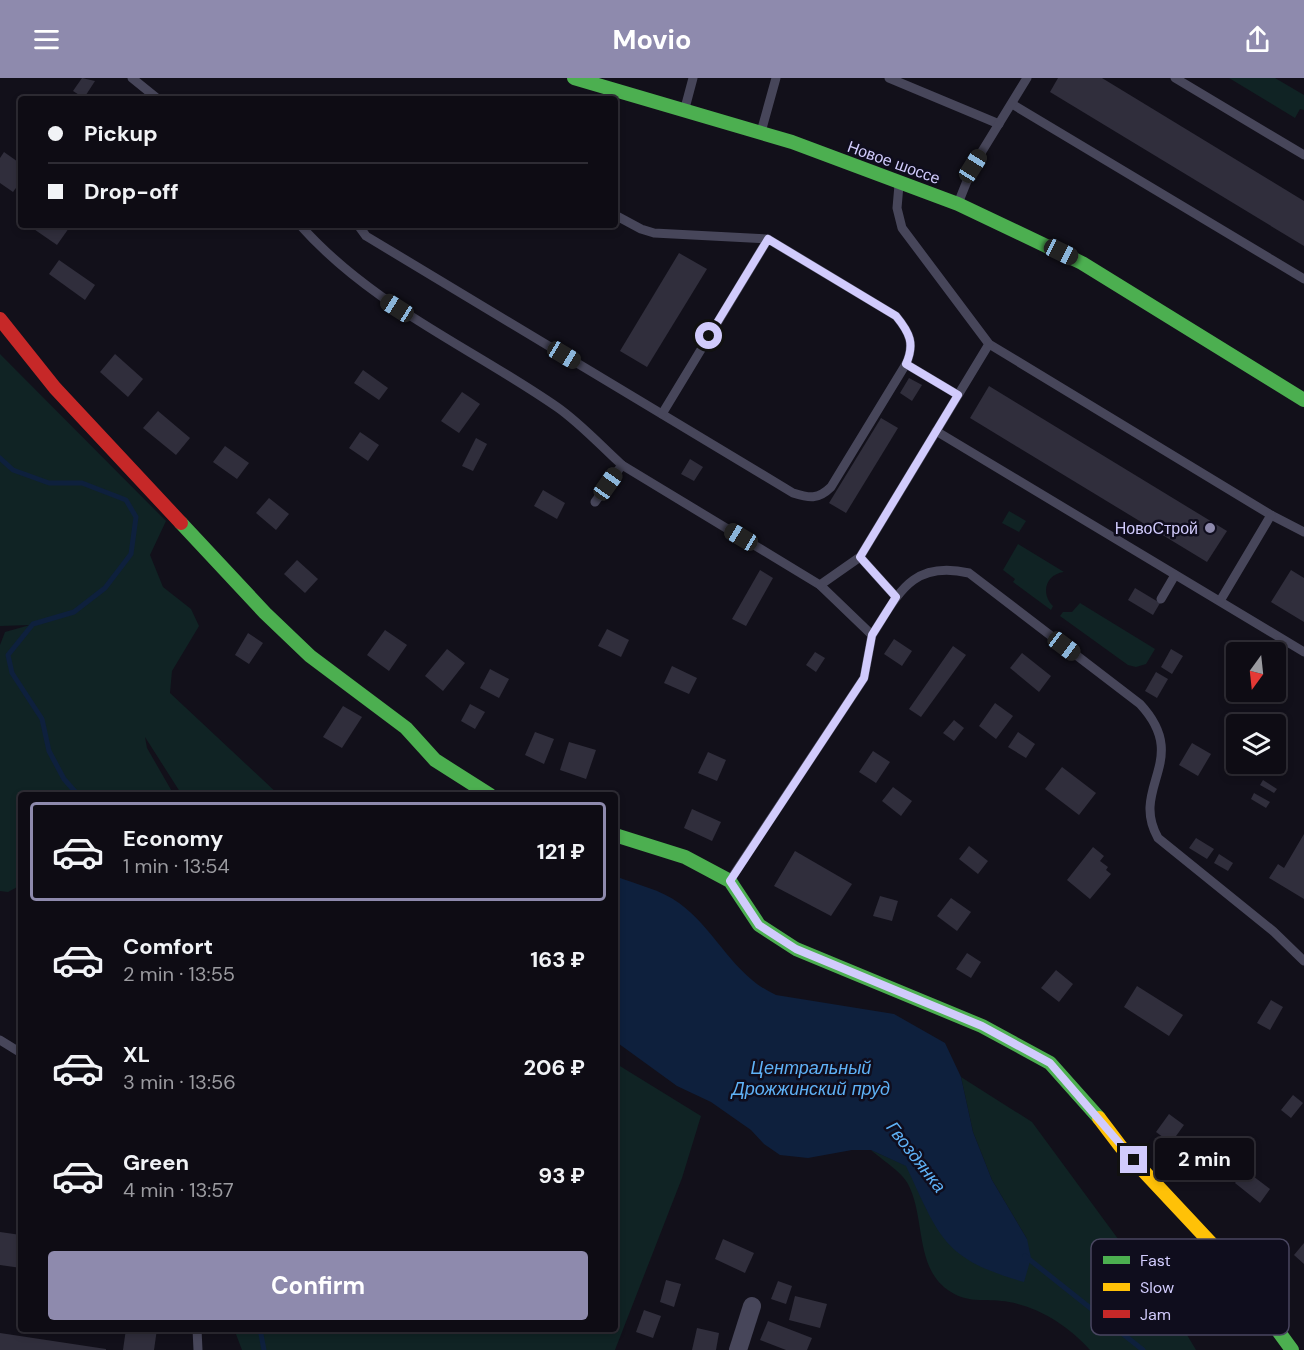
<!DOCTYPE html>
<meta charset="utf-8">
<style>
:root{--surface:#0e0c14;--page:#1c1a22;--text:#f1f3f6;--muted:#9b9ba0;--line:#2e2c34;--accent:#8e8aad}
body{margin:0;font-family:"DM Sans",sans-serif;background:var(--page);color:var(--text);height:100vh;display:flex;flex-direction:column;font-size:22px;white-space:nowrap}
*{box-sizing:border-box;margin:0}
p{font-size:20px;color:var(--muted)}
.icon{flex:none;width:33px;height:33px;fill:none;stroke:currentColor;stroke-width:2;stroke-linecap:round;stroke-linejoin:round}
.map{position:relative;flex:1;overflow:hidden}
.details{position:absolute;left:18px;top:714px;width:600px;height:540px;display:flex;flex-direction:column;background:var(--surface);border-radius:6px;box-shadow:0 3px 9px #0003,0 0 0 2px var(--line)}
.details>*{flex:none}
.hud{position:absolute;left:18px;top:18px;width:600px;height:132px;border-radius:6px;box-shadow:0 3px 9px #0003,0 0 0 2px var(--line);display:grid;align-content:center;height:132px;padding:0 30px;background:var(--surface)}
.needle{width:39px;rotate:195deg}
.tools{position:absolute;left:1226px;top:564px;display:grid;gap:12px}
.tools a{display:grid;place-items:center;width:60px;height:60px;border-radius:6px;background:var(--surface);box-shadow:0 3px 9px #0003,0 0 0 2px var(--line);font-size:30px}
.end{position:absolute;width:27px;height:27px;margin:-14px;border:8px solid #d1cbfc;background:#111;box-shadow:0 0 0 3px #111}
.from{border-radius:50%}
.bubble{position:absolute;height:42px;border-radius:6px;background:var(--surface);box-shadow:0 3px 9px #0003,0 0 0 2px var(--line);font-size:20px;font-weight:700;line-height:42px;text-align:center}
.car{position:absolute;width:18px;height:36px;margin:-18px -9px;border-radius:8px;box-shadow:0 0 4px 2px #0007;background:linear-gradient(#222 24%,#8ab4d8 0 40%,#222 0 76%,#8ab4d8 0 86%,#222 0)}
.hud b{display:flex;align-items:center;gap:21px;height:57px;font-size:22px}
.hud b+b{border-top:2px solid var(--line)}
.hud i{width:15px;height:15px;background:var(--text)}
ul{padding:10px 0 0;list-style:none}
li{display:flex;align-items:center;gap:18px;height:99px;margin:0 12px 9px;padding:0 18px;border:3px solid transparent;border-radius:6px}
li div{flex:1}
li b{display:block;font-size:22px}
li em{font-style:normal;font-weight:700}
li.active{border-color:var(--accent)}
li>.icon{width:54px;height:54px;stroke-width:1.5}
.primary-button{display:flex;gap:12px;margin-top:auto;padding:12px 30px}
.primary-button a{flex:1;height:69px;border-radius:6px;background:var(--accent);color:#fff;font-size:24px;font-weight:700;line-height:69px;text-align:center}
header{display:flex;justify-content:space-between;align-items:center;height:78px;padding:0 30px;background:var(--accent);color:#fff;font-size:27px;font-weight:700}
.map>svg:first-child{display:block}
.green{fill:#102324}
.water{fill:#0e203d}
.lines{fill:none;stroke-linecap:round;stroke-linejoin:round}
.stream{stroke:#0e203d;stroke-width:5}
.building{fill:#302e3c}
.lane{stroke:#47465a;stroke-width:9}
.street{stroke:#47465a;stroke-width:18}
.fast{stroke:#4caf50;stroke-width:14}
.slow{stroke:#ffc107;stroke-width:14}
.jam{stroke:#c62828;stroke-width:14}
.route{stroke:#d1cbfc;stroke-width:8}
.poi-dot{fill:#8e8aad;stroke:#0f0d1d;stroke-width:2}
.labels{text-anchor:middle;stroke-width:5;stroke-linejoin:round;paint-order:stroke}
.street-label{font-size:16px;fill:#d1cbfc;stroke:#0f0d1d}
.poi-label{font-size:16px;fill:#d1cbfc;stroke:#0f0d1d;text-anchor:end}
.water-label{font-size:18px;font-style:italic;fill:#5fb2f7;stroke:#0f0d1d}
.key{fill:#0f0d1d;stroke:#494660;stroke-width:1.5}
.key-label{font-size:16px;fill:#d1cbfc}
</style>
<header><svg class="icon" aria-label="menu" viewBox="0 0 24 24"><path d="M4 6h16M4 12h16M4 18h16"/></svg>Movio<svg class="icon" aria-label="share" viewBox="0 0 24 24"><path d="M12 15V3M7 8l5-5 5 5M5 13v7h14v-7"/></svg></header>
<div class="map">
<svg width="1304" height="1272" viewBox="0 0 1304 1272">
<rect width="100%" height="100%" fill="#12101a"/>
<!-- green -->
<g class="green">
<path d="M1229,0H1275L1304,17V32L1300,31L1295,40Z"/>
<path d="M0,276L166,443L150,477L163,509L191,531L199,548L172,593L170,615L279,717H182L145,659L147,670L174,717H21V807L8,814L0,813V567L5,554L30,547L0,548Z"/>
<path d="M1009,433L1026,443L1019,454L1002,445Z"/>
<path d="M1018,466L1064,494C1046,496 1040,515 1053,528L1051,532L1013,504L1015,501L1003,492Z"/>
<path d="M1080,525L1155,571L1146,586L1136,589L1128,587L1060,538L1063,534H1072Z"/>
<path d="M615,985L701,1038L682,1100L615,1272H242L234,1251H615Z"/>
<path d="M961,999L1032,1044L1135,1184L1157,1207L1196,1272H1090C1070,1249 1039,1229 1009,1224C989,1220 969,1226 951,1214C914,1192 926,1140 908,1106C902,1094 882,1082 871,1072L907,1088L927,1132L1027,1161L992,1102L973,1054Z"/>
</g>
<!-- water -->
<path class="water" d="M615,798C635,806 662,812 679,825C716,852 733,898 776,917L894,936L945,965L961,999L973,1054L992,1102L1027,1161L1031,1180L1024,1204C943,1181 940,1160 906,1088L871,1072H852L808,1080L780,1077L764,1066L751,1052L711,1024L677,1008L615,963Z"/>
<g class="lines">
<!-- stream -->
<g class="stream">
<path d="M0,380L13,392L49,405H82L126,422L136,439L131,476L105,510L74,534L33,546L8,577L12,595L42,641L49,673L64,701L78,717"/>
<path d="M1025,1178L1143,1272"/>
<path d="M260,1251L264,1272"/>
</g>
</g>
<!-- building -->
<g class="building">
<path d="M82,0L95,3L84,20L73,13Z"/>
<path d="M1058,0H1102L1304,123V168L1050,14Z"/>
<path d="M4,74L21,86V103L13,114L0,105V80Z"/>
<path d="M28,147H65L69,150L57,167Z"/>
<path d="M679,175L707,191L647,289L620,273Z"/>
<path d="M59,182L95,207L85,222L49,196Z"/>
<path d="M115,276L143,301L128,319L100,294Z"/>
<path d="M363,292L388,310L379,322L354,305Z"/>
<path d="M909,300L922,307L912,323L900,315Z"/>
<path d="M989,308L1227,453L1207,484L970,340Z"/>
<path d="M462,314L480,326L459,355L441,343Z"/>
<path d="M158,333L190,360L176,377L143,350Z"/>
<path d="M881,340L898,350L846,435L829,425Z"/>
<path d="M360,354L379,367L368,383L349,370Z"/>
<path d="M476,360L487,366L473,393L462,388Z"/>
<path d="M225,368L249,385L237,401L213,384Z"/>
<path d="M690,381L703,389L694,403L681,396Z"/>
<path d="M543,412L565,425L557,441L534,428Z"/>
<path d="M269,420L289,436L276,452L256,435Z"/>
<path d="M297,482L318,501L305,515L284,496Z"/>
<path d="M760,492L773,500L746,548L732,541Z"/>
<path d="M1291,492L1304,500V544L1271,524Z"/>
<path d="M1135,510L1160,525L1153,537L1128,522Z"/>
<path d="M607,551L629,562L621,579L598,568Z"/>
<path d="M385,552L407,567L389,593L367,577Z"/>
<path d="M248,555L263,565L249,586L235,577Z"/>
<path d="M894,561L912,573L902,588L884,576Z"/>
<path d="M953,568L966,577L921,639L909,631Z"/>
<path d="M447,571L465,585L443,613L425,598Z"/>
<path d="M1171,571L1183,578L1172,596L1161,589Z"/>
<path d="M815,574L825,580L816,594L806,587Z"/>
<path d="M1022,575L1051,598L1039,614L1010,590Z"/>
<path d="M672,588L697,600L689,616L664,605Z"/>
<path d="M490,591L509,601L499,620L480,610Z"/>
<path d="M1156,594L1168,601L1157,620L1145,613Z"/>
<path d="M1242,614H1260L1255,622Z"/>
<path d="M995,625L1013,638L996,661L979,648Z"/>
<path d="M470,626L485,634L475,651L461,643Z"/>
<path d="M343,628L362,639L342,670L323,659Z"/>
<path d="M954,642L964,650L954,663L943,655Z"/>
<path d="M535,654L554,661L544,686L525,677Z"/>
<path d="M1018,654L1035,666L1026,680L1008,669Z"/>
<path d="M569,664L596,672L586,701L560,692Z"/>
<path d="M1192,665L1211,676L1198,698L1179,687Z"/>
<path d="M873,673L890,684L876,705L859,694Z"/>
<path d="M708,674L726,682L717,703L698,695Z"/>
<path d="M1062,689L1096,715L1079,737L1045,711Z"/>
<path d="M1263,702L1277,711L1274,715L1260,707Z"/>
<path d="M893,709L912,723L901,738L882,723Z"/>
<path d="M1254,715L1270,724L1266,730L1251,721Z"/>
<path d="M692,731L721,744L712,763L684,750Z"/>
<path d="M1304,756V821L1269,800L1278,786L1284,790Z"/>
<path d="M1196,760L1214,771L1207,781L1189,770Z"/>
<path d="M969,768L988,783L978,796L959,781Z"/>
<path d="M1093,769L1104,778L1100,783L1108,789L1106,792L1111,796L1090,821L1067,802Z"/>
<path d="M795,773L852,806L831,838L774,808Z"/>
<path d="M1219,776L1233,785L1228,793L1214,785Z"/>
<path d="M880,818L898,823L892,843L873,838Z"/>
<path d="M951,820L971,834L957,853L937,838Z"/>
<path d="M967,875L981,884L971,900L956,891Z"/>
<path d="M1056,892L1073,906L1059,924L1041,910Z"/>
<path d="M1137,908L1183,937L1169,958L1124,929Z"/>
<path d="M1271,922L1283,929L1270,952L1257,945Z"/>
<path d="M1293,1017L1303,1025L1291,1040L1281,1032Z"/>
<path d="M1169,1036L1184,1047L1171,1065L1156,1054Z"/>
<path d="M1245,1092L1270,1111L1260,1125L1235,1105Z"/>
<path d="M0,1154L21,1157V1190L0,1187Z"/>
<path d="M723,1161L754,1175L745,1195L715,1181Z"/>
<path d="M1304,1165V1186L1294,1177Z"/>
<path d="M666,1202L681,1206L674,1229L660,1224Z"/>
<path d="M778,1203L792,1208L786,1226L771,1221Z"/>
<path d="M795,1218L827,1226L820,1250L789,1242Z"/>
<path d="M644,1232L661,1238L653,1260L636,1254Z"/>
<path d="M768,1243L812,1260L807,1272H786L760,1262Z"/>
<path d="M697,1250L719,1255L716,1272H692Z"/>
<path d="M126,1251H157L154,1272H123Z"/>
<path d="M0,1255L106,1271V1272H0Z"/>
</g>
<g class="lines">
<!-- lane -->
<g class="lane">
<path d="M132,0L158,21"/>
<path d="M889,0L999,46"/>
<path d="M1175,0L1304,77"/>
<path d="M1012,26L1304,201"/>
<path d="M685,30L693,0"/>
<path d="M761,54L776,0"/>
<path d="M899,107L897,130L902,150L989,266L1271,437L1304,454"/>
<path d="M959,123L973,88L1027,0"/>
<path d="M300,147C372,228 469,268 557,329C580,345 601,368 622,387"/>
<path d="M358,147L366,158L793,415C809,420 818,422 831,409L906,286C915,266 910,255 896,238L768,161L654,155L641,151L615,137"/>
<path d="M906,286L958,317"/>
<path d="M662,336L768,161"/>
<path d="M936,353L1304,574"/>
<path d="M595,424L622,387L820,507L872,557L864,600L731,801"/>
<path d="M860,479L896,519"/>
<path d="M820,507L860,479L989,266"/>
<path d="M1161,521L1175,497"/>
<path d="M1220,523L1271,437"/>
<path d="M872,557C899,515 912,482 969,495L1140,626C1192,682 1129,709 1158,760L1273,853L1304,883"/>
<path d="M0,962L21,975"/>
<path d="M197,1251L198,1272"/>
</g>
<!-- street -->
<path class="street" d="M738,1272L752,1228"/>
<!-- fast -->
<g class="fast">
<path d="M574,0L792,64L958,126L1082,185L1304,322"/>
<path d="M181,445L265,535L310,578L406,650L435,682L490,717"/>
<path d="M615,757L685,779L730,803L759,847L796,871L982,948L1050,985L1099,1040"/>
<path d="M1224,1179L1292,1272"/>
</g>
<!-- slow -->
<path class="slow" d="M1099,1040L1121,1069L1224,1179"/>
<!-- jam -->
<path class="jam" d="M0,241L55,310L181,445"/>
</g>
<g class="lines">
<!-- route -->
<path class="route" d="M709,258L768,161L896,238C910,255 915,266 906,286L958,317L860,479L896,519L872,557L864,600L730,803L759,847L796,871L982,948L1050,985L1134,1082"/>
</g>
<!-- markers -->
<circle class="poi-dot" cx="1210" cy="450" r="6"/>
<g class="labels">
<!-- street labels -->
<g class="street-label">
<text transform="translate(894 84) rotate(20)" y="6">Новое шоссе</text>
</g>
<!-- poi labels -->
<g class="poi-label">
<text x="1198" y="456">НовоСтрой</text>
</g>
<!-- water labels -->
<g class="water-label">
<text x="811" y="996">Центральный<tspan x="811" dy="21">Дрожжинский пруд</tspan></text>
<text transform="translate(916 1079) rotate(52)" y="6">Гвоздянка</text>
</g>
</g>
<!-- legend -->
<rect x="1091" y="1161" width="198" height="96" rx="9" class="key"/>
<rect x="1103" y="1178" width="27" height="8" fill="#4caf50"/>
<rect x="1103" y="1205" width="27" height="8" fill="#ffc107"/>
<rect x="1103" y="1232" width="27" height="8" fill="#c62828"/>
<g class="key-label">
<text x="1140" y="1188">Fast</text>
<text x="1140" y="1215">Slow</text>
<text x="1140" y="1242">Jam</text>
</g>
</svg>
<div class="tools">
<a><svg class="needle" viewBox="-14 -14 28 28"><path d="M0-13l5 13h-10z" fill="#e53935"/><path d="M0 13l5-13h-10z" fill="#9b9ba0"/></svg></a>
<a><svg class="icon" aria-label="layers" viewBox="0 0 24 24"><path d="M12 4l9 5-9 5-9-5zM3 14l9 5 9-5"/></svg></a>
</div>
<i class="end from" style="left:709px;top:258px"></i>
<i class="end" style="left:1134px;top:1082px"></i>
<div class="bubble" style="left:1155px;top:1060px;width:99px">2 min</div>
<i class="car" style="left:973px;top:88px;rotate:32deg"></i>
<i class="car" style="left:1061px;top:174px;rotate:116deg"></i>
<i class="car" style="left:397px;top:230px;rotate:302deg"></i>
<i class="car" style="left:564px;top:277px;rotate:121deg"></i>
<i class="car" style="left:608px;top:406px;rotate:35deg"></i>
<i class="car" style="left:741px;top:459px;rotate:301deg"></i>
<i class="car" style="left:1064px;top:568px;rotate:127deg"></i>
<div class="hud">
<b><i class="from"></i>Pickup</b>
<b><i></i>Drop-off</b>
</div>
<section class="details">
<ul>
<li class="active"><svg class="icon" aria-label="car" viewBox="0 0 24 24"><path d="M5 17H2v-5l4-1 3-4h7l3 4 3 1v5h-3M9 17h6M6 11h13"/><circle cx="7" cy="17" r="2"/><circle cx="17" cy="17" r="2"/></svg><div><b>Economy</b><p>1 min · 13:54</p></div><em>121 ₽</em></li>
<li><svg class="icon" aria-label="car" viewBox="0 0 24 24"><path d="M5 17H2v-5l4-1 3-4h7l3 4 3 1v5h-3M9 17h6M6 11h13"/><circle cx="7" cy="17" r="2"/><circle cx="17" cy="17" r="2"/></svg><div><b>Comfort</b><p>2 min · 13:55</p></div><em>163 ₽</em></li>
<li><svg class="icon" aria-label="car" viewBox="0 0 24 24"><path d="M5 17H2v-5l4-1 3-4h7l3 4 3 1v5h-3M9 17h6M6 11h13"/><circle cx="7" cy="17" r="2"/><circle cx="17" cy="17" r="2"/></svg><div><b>XL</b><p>3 min · 13:56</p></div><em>206 ₽</em></li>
<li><svg class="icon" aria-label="car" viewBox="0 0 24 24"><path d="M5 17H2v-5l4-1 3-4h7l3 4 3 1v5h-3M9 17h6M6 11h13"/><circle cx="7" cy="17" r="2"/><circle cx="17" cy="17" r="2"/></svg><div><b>Green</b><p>4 min · 13:57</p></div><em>93 ₽</em></li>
</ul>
<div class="primary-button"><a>Confirm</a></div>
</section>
</div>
